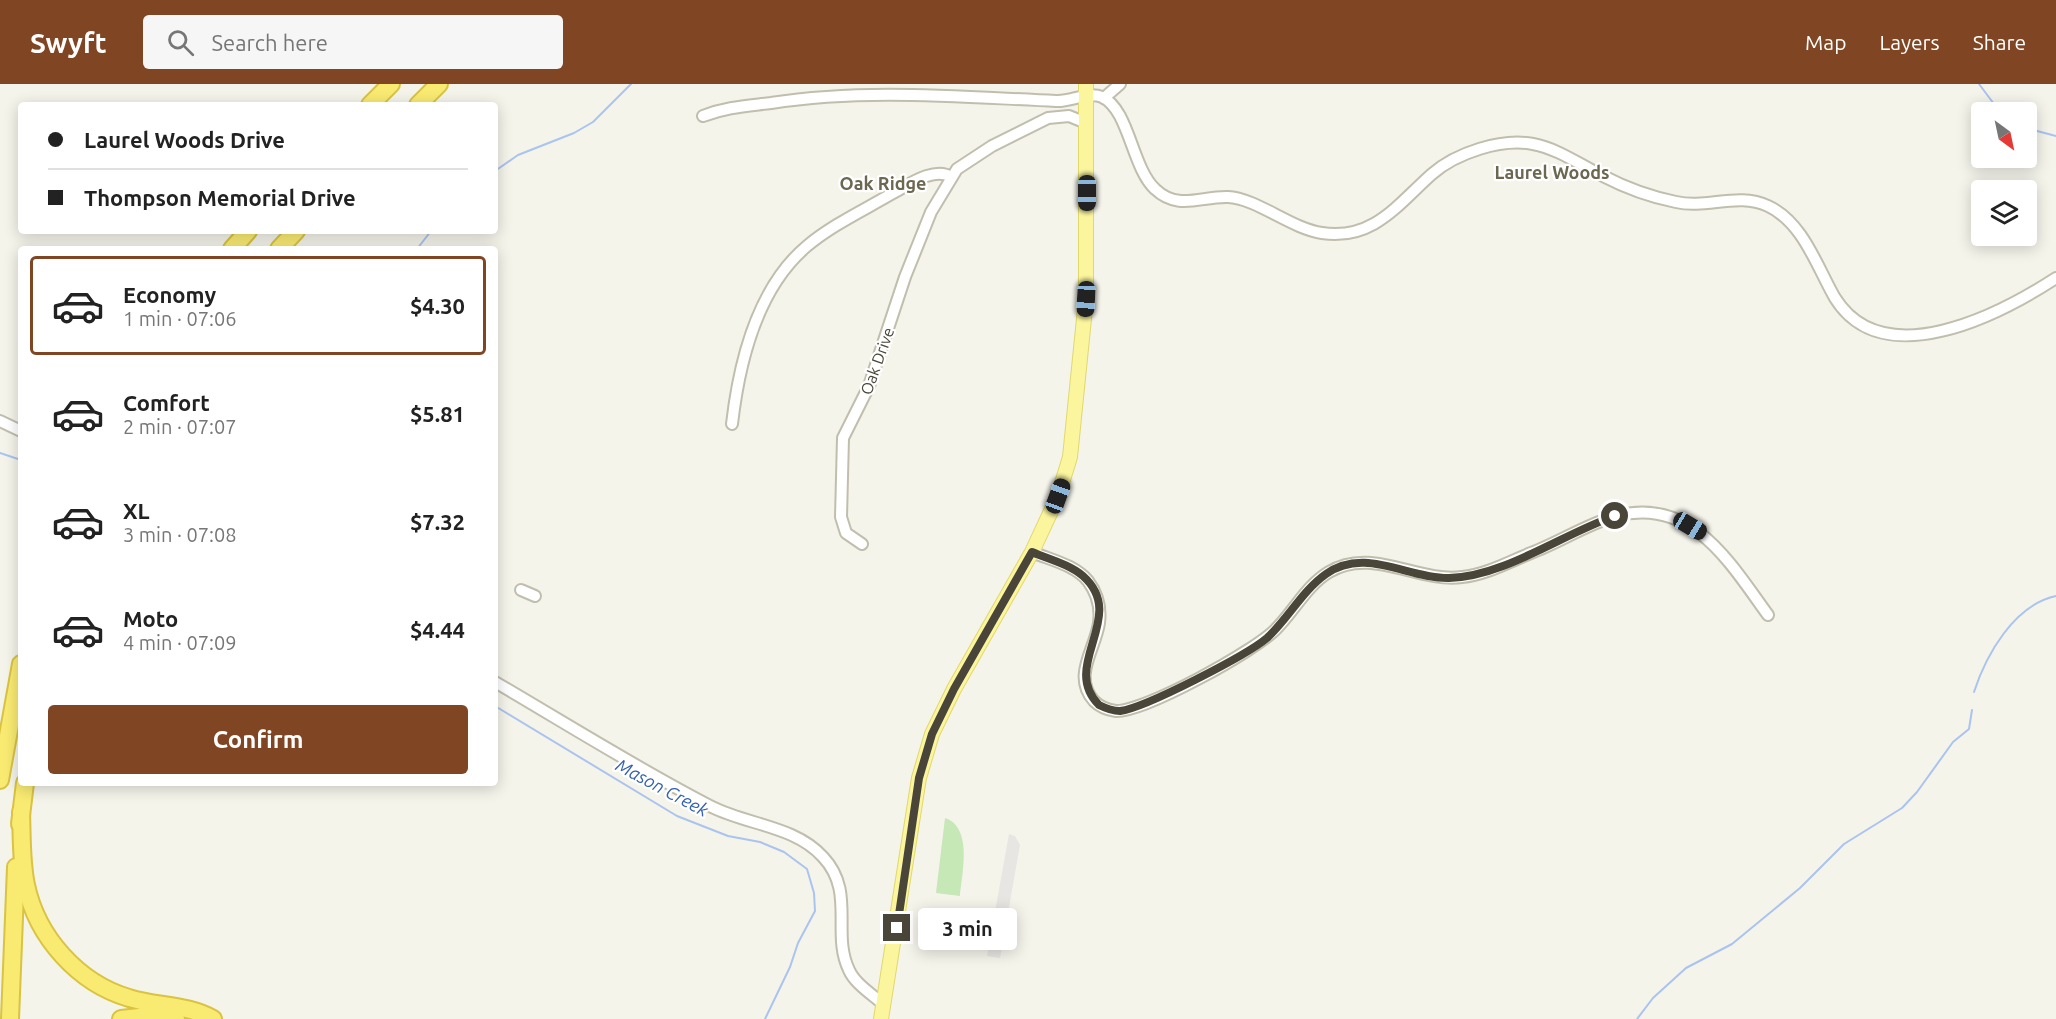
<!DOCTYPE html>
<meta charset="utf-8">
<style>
:root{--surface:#fff;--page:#f6f6f6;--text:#222;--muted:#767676;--line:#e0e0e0;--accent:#804623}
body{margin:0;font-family:Ubuntu,sans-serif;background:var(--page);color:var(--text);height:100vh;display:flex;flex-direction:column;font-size:22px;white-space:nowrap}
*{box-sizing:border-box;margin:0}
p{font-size:20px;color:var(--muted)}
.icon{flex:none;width:33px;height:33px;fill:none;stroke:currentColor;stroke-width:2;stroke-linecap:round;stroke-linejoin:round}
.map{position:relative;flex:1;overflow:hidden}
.drawer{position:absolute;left:18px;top:162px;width:480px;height:540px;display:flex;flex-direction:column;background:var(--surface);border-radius:6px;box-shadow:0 3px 15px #0003}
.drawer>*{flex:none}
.guide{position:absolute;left:18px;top:18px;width:480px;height:132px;border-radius:6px;box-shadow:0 3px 15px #0003;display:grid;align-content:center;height:132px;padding:0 30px;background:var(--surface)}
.needle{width:39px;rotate:147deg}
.tools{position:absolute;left:1971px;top:18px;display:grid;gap:12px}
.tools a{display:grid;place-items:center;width:66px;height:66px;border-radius:6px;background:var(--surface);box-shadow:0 3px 15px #0003;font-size:30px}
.end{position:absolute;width:27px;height:27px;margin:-14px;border:8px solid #494639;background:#fff;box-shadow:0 0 0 3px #fff}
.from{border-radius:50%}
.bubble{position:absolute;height:42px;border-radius:6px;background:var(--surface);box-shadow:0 3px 15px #0003;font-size:20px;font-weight:600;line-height:42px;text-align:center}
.car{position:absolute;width:18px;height:36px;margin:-18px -9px;border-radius:8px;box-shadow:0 0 4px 2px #0007;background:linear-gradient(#222 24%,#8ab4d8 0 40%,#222 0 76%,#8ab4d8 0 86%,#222 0)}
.guide b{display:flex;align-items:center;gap:21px;height:57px;font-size:22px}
.guide b+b{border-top:2px solid var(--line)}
.guide i{width:15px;height:15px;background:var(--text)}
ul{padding:10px 0 0;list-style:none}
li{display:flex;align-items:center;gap:18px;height:99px;margin:0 12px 9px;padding:0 18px;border:3px solid transparent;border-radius:6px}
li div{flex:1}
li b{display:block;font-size:22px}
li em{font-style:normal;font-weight:600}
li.on{border-color:var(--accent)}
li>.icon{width:54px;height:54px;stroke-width:1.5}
.cta{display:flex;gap:12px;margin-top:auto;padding:12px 30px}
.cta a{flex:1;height:69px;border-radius:6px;background:var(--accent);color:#fff;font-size:24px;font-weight:600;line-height:69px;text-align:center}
header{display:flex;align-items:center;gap:36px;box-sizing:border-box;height:84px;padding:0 30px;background:var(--accent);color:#fff}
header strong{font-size:28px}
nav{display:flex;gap:33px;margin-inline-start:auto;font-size:21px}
.search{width:420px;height:54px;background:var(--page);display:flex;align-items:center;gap:15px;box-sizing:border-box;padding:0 21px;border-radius:6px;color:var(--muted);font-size:22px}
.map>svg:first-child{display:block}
.green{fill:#c6e7b6}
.parking{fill:#e7e6e2}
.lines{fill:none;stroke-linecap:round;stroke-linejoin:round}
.stream{stroke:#aac3ef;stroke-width:2}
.minor-casing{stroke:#c0bead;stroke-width:14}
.major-casing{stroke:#e0d86d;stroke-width:16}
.highway-casing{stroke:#d9c341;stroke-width:20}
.minor{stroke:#fff;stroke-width:10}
.major{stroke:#fbf59e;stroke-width:14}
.highway{stroke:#f9ea72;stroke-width:16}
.route{stroke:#494639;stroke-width:8}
.labels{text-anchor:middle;stroke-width:4.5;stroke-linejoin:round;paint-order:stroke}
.street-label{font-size:16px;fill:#494639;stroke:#fff}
.neighbourhood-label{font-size:18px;font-weight:bold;fill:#6b6750;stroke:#fff}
.water-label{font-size:18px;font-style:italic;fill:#3461b2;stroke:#fff}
</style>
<header>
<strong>Swyft</strong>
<div class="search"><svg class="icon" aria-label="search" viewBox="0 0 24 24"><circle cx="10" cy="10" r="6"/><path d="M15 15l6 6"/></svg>Search here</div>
<nav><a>Map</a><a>Layers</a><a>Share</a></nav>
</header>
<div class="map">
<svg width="2056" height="935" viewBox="0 0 2056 935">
<rect width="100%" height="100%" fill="#f5f4eb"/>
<!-- green -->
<path class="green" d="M945,734C973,743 962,790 960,812L936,809Z"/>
<!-- parking -->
<path class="parking" d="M1009,750L1015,752L1020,761L1000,874L987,872Z"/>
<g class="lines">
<!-- stream -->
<g class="stream">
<path d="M1979,0L1994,20L2005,28"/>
<path d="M2026,44L2056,52"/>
<path d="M495,87L518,71L574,49L593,38L631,0"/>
<path d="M417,165L431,147"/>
<path d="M0,369L21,376"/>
<path d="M1974,608C1986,571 2014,521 2056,512"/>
<path d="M495,622L677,732L728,752L760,758L784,768L807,785L814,809L815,827L798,859L790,883L765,935"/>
<path d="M1637,935L1653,914L1686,884L1732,860L1800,804L1844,760L1902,724L1917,708L1953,658L1969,645L1972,626"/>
</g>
<!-- minor casing -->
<g class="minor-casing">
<g id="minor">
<path d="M1104,14L1120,0"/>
<path d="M703,32C726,23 747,22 771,19C866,4 961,13 1056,17C1071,18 1088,7 1102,13C1129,25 1132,84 1155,105C1178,127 1201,112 1228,113C1256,114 1292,145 1322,149C1373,157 1398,120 1432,90C1456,69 1501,54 1533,60C1559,65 1580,81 1603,92C1626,104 1651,113 1676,118C1707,125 1738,108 1768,122C1803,138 1817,183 1835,214C1883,291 1999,231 2056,194"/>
<path d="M0,337L21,347"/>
<path d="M732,340C739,279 757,204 807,162C832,141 864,126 893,109C908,101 935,82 951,93"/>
<path d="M862,460L846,449L841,433L843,354L869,302L905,193L931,128L957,85L992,62L1048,34L1069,32L1086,39"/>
<path d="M1032,468C1051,476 1075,481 1088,497C1097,509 1101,524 1099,539C1095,566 1072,592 1094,617C1100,623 1108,626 1116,627C1144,628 1255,567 1276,545C1294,527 1307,501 1329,488C1372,462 1417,499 1462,493C1485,491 1509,478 1531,469C1558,459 1589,439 1616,432C1692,412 1730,479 1768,531"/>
<path d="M521,506L535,512"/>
<path d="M495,598C567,640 638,685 712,723C748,741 795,742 823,773C856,808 831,849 849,886C855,900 872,910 884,921"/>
</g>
</g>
<!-- major casing -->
<g class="major-casing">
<path id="major" d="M881,935L919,694L932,650L954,605L1032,468L1058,412L1070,373L1086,215V0"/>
</g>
<!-- highway casing -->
<g class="highway-casing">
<g id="highway">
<path d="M370,21L391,0"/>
<path d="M418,21L439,0"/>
<path d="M232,165L248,147"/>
<path d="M279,165L296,147"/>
<path d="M0,696L21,580"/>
<path d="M21,728C22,752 21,778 26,801C37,853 78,899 129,914C157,923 187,920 213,935"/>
<path d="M20,740L25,699"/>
<path d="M10,935L16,783"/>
<path d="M121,935L149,932L176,935"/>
</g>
</g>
<!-- minor -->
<use href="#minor" class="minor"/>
<!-- major -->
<use href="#major" class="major"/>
<!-- highway -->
<use href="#highway" class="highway"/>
</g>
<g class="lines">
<!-- route -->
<path class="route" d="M897,844L919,694L932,650L954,605L1032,468C1048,475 1069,480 1083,492C1129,533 1059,581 1099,621C1105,624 1112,627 1120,627C1145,624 1247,571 1267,554C1288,535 1302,507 1326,490C1365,462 1408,495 1449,494C1504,493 1564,449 1615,432"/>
</g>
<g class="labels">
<!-- street labels -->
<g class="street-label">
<text transform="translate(877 277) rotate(-70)" y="6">Oak Drive</text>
</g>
<!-- neighbourhood labels -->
<g class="neighbourhood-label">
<text x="1552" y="95">Laurel Woods</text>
<text x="883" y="106">Oak Ridge</text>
</g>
<!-- water labels -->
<g class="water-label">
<text transform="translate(662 704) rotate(28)" y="6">Mason Creek</text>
</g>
</g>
</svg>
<div class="tools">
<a><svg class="needle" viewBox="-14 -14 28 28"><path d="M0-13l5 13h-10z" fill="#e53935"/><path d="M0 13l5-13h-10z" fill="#767676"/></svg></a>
<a><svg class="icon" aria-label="layers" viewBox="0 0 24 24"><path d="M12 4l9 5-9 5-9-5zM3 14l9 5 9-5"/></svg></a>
</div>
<i class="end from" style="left:1615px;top:432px"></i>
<i class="end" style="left:897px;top:844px"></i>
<div class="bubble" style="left:918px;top:824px;width:99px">3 min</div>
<i class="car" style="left:1087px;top:109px;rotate:180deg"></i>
<i class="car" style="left:1086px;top:215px;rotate:183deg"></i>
<i class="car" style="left:1058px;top:412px;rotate:20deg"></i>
<i class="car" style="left:1690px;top:442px;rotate:121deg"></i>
<div class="guide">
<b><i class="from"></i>Laurel Woods Drive</b>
<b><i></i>Thompson Memorial Drive</b>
</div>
<section class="drawer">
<ul>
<li class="on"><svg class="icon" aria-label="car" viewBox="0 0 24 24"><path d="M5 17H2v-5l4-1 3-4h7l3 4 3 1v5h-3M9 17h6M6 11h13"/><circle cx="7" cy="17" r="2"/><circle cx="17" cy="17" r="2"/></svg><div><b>Economy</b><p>1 min · 07:06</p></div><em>$4.30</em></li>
<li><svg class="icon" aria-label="car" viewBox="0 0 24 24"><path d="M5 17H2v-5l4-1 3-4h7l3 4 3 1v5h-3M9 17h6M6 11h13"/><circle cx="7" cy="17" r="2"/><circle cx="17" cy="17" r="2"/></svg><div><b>Comfort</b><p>2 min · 07:07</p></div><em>$5.81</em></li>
<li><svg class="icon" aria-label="car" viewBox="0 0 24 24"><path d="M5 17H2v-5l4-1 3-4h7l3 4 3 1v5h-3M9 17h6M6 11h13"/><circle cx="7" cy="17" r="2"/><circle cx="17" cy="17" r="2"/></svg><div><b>XL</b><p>3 min · 07:08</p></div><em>$7.32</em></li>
<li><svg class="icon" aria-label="car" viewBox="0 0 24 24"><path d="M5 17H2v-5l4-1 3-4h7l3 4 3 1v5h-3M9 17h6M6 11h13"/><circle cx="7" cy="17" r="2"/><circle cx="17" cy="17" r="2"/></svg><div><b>Moto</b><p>4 min · 07:09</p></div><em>$4.44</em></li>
</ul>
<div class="cta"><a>Confirm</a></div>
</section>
</div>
